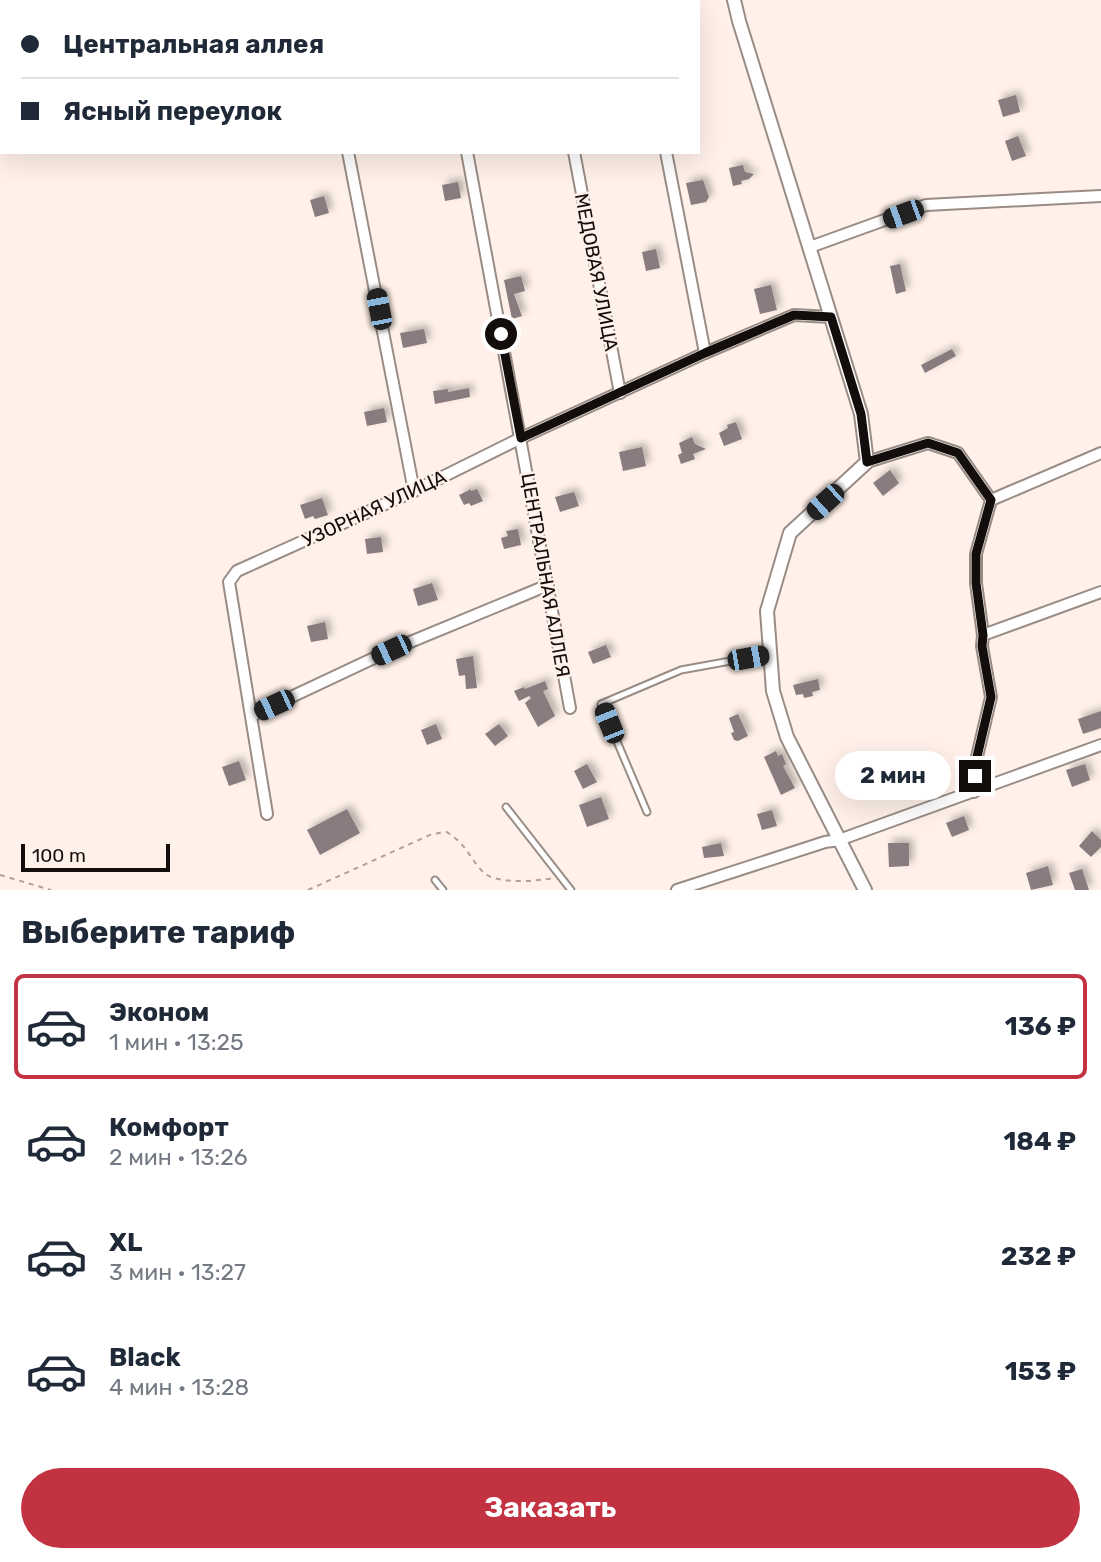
<!DOCTYPE html>
<html lang="ru">
<meta charset="utf-8">
<style>
:root{--surface:#fff;--page:#f2f2f3;--text:#1f2937;--muted:#747a83;--line:#e0e1e3;--accent:#c23241}
body{margin:0;font-family:Rubik,sans-serif;background:var(--page);color:var(--text);height:100vh;display:flex;flex-direction:column;font-size:26px;white-space:nowrap}
*{box-sizing:border-box;margin:0}
p{font-size:23px;color:var(--muted)}
.icon{flex:none;width:38px;height:38px;fill:none;stroke:currentColor;stroke-width:2;stroke-linecap:round;stroke-linejoin:round}
.map{position:relative;height:890px;overflow:hidden}
.panel{display:flex;flex-direction:column;background:var(--surface);flex:1}
.panel>*{flex:none}
.hud{position:absolute;left:0px;top:0px;width:700px;height:154px;box-shadow:0 7px 28px #0002;display:grid;align-content:center;height:154px;padding:0 21px;background:var(--surface)}
.scale{position:absolute;left:21px;bottom:18px;width:149px;box-sizing:border-box;padding-left:7px;border:4px solid #130e0c;border-top:0;font-size:19px;line-height:24px;white-space:nowrap;color:#130e0c;-webkit-text-stroke:5px #fff1e9;paint-order:stroke}
.end{position:absolute;width:32px;height:32px;margin:-16px;border:9px solid #130e0c;background:#fff;box-shadow:0 0 0 4px #fff}
.from{border-radius:50%}
.bubble{position:absolute;height:49px;border-radius:24px;background:var(--surface);box-shadow:0 7px 28px #0002;font-size:23px;font-weight:700;line-height:49px;text-align:center}
.car{position:absolute;width:21px;height:42px;margin:-21px -10px;border-radius:9px;box-shadow:0 0 5px 2px #0007;background:linear-gradient(#222 24%,#8ab4d8 0 40%,#222 0 76%,#8ab4d8 0 86%,#222 0)}
.hud b{display:flex;align-items:center;gap:24px;height:66px;font-size:26px}
.hud b+b{border-top:2px solid var(--line)}
.hud i{width:18px;height:18px;background:var(--text)}
ul{padding:0;list-style:none}
li{display:flex;align-items:center;gap:21px;height:105px;margin:0 14px 10px;padding:0 7px;border:4px solid transparent;border-radius:10px}
li div{flex:1}
li b{display:block;font-size:26px}
li em{font-style:normal;font-weight:700}
li.active{border-color:var(--accent)}
li>.icon{width:63px;height:63px;stroke-width:1.5}
h2{padding:0 21px;font-size:32px;line-height:84px}
.button{display:flex;gap:14px;margin-top:auto;padding:14px 21px}
.button a{flex:1;height:80px;border-radius:42px;background:var(--accent);color:#fff;font-size:28px;font-weight:700;line-height:80px;text-align:center}
.map>svg:first-child{display:block}
.building{fill:#897b7f;filter:url(#shadow)}
.lines{fill:none;stroke-linecap:round;stroke-linejoin:round}
.service-casing{stroke:#998c85;stroke-width:9}
.minor-casing{stroke:#998c85;stroke-width:14}
.tertiary-casing{stroke:#998c85;stroke-width:16}
.path{stroke:#aca19b;stroke-width:2;stroke-dasharray:5 5;stroke-linecap:butt}
.service{stroke:#fff;stroke-width:5}
.minor{stroke:#fff;stroke-width:10}
.tertiary{stroke:#fff;stroke-width:12}
.route{stroke:#130e0c;stroke-width:9}
.labels{text-anchor:middle;stroke-width:5;stroke-linejoin:round;paint-order:stroke}
.street-label{font-size:19px;fill:#130e0c;stroke:#fff1e9}
</style>
<div class="map">
<svg width="1101" height="890" viewBox="0 0 1101 890">
<defs>
<filter id="shadow"><feDropShadow dx="4.5" dy="-4.5" stdDeviation="3.5" flood-color="#0004"/></filter>
</defs>
<rect width="100%" height="100%" fill="#fff1e9"/>
<!-- building -->
<g class="building">
<path d="M1016,95L1020,112L1003,117L998,100Z"/>
<path d="M1018,136L1026,156L1012,161L1005,141Z"/>
<path d="M743,165L745,172L754,174L749,179L741,181L742,184L733,186L729,168Z"/>
<path d="M703,180L709,197L706,202L691,205L686,183Z"/>
<path d="M458,182L461,198L445,201L442,185Z"/>
<path d="M324,196L329,213L315,217L310,200Z"/>
<path d="M656,249L660,268L646,271L642,252Z"/>
<path d="M900,264L906,291L896,294L890,266Z"/>
<path d="M521,276L525,291L514,294L522,316L512,319L504,280Z"/>
<path d="M771,285L777,310L760,314L754,289Z"/>
<path d="M424,329L427,343L403,348L400,333Z"/>
<path d="M952,349L956,356L925,373L921,365Z"/>
<path d="M469,388L470,397L435,404L433,391L448,389V392Z"/>
<path d="M384,408L387,422L367,426L364,412Z"/>
<path d="M736,422L742,439L724,446L719,433L728,428L727,425Z"/>
<path d="M692,437L695,444L706,449L693,454L695,459L681,464L678,455L682,453L679,443Z"/>
<path d="M642,447L646,466L623,471L619,452Z"/>
<path d="M890,470L899,483L883,496L873,483Z"/>
<path d="M471,489V491L477,489L483,501L471,506L469,503L464,505L459,495Z"/>
<path d="M574,492L579,506L560,512L555,497Z"/>
<path d="M322,498L328,515L315,519L313,516L305,519L300,505Z"/>
<path d="M518,529L521,545L504,549L501,538L508,536L506,531Z"/>
<path d="M381,537L383,552L367,554L365,539Z"/>
<path d="M432,583L438,600L418,606L413,589Z"/>
<path d="M325,622L328,639L311,642L307,626Z"/>
<path d="M606,645L611,657L593,664L588,652Z"/>
<path d="M473,656L477,688L466,689L465,675L459,676L456,659Z"/>
<path d="M818,679L820,690L812,692L813,696L804,698L803,694L796,695L793,685Z"/>
<path d="M545,681L548,689L543,691L555,716L538,727L525,703L531,698L529,696L519,701L514,691L524,687L525,689Z"/>
<path d="M1101,711V728L1083,734L1078,719Z"/>
<path d="M738,714L748,736L738,741L734,740L731,733L734,732L729,718Z"/>
<path d="M436,724L442,739L427,745L421,730Z"/>
<path d="M499,724L508,736L495,746L485,734Z"/>
<path d="M776,751L778,756L782,754L786,764L783,766L795,788L781,795L764,757Z"/>
<path d="M239,761L246,780L229,786L222,767Z"/>
<path d="M587,764L597,782L583,789L574,771Z"/>
<path d="M1085,764L1090,780L1072,787L1066,770Z"/>
<path d="M601,797L609,819L587,827L579,805Z"/>
<path d="M347,809L360,833L320,855L307,830Z"/>
<path d="M772,810L777,826L762,830L757,814Z"/>
<path d="M964,816L969,830L952,837L946,823Z"/>
<path d="M1092,831L1101,840V847L1091,857L1079,846Z"/>
<path d="M721,843L724,856L704,858L702,847Z"/>
<path d="M888,843H909V866L889,867Z"/>
<path d="M1048,866L1053,885L1031,890L1026,873Z"/>
<path d="M1082,869L1089,890H1075L1069,873Z"/>
</g>
<g class="lines">
<!-- service casing -->
<g class="service-casing">
<g id="service">
<path d="M506,807L571,890"/>
<path d="M647,812L601,704L681,670L769,654"/>
<path d="M435,880L443,890"/>
</g>
</g>
<!-- minor casing -->
<g class="minor-casing">
<g id="minor">
<path d="M437,0L438,2"/>
<path d="M544,0L545,2"/>
<path d="M637,0V2"/>
<path d="M348,152L414,491"/>
<path d="M467,152L570,708"/>
<path d="M574,152L620,393"/>
<path d="M666,152L705,353"/>
<path d="M810,247L926,205L1101,196"/>
<path d="M867,462L928,443L958,453L991,500L976,554V583L983,635L982,646L991,697L976,761L974,792"/>
<path d="M991,500L1101,453"/>
<path d="M983,635L1101,592"/>
<path d="M251,716L391,650L548,585"/>
<path d="M267,814L229,582L237,571L414,491L521,438L705,353L794,315L830,317"/>
<path d="M677,890L825,842L839,840L1101,745"/>
</g>
</g>
<!-- tertiary casing -->
<g class="tertiary-casing">
<path id="tertiary" d="M734,0L739,21L861,414L867,462L790,533L767,611L773,691L787,737L865,890"/>
</g>
<!-- path -->
<g class="path">
<path d="M0,875L51,890"/>
<path d="M308,890L432,834L447,832C468,846 468,856 483,872C496,885 537,881 554,878"/>
</g>
<!-- service -->
<use href="#service" class="service"/>
<!-- minor -->
<use href="#minor" class="minor"/>
<!-- tertiary -->
<use href="#tertiary" class="tertiary"/>
</g>
<g class="lines">
<!-- route -->
<path class="route" d="M501,334L521,438L705,353L794,315L831,317L861,414L867,462L928,443L958,453L991,500L976,554V583L983,635L982,646L991,697L976,761L975,776"/>
</g>
<g class="labels">
<!-- street labels -->
<g class="street-label">
<text transform="translate(597 272) rotate(79)" y="7">МЕДОВАЯ УЛИЦА</text>
<text transform="translate(374 508) rotate(-25)" y="7">УЗОРНАЯ УЛИЦА</text>
<text transform="translate(546 575) rotate(80)" y="7">ЦЕНТРАЛЬНАЯ АЛЛЕЯ</text>
</g>
</g>
</svg>
<div class="scale">100 m</div>
<i class="end from" style="left:501px;top:334px"></i>
<i class="end" style="left:975px;top:776px"></i>
<div class="bubble" style="left:835px;top:751px;width:116px">2 мин</div>
<i class="car" style="left:903px;top:214px;rotate:250deg"></i>
<i class="car" style="left:379px;top:309px;rotate:349deg"></i>
<i class="car" style="left:825px;top:502px;rotate:228deg"></i>
<i class="car" style="left:391px;top:650px;rotate:245deg"></i>
<i class="car" style="left:748px;top:658px;rotate:80deg"></i>
<i class="car" style="left:274px;top:705px;rotate:245deg"></i>
<i class="car" style="left:609px;top:723px;rotate:338deg"></i>
<div class="hud">
<b><i class="from"></i>Центральная аллея</b>
<b><i></i>Ясный переулок</b>
</div>
</div>
<section class="panel">
<h2>Выберите тариф</h2>
<ul>
<li class="active"><svg class="icon" aria-label="car" viewBox="0 0 24 24"><path d="M5 17H2v-5l4-1 3-4h7l3 4 3 1v5h-3M9 17h6M6 11h13"/><circle cx="7" cy="17" r="2"/><circle cx="17" cy="17" r="2"/></svg><div><b>Эконом</b><p>1 мин · 13:25</p></div><em>136 ₽</em></li>
<li><svg class="icon" aria-label="car" viewBox="0 0 24 24"><path d="M5 17H2v-5l4-1 3-4h7l3 4 3 1v5h-3M9 17h6M6 11h13"/><circle cx="7" cy="17" r="2"/><circle cx="17" cy="17" r="2"/></svg><div><b>Комфорт</b><p>2 мин · 13:26</p></div><em>184 ₽</em></li>
<li><svg class="icon" aria-label="car" viewBox="0 0 24 24"><path d="M5 17H2v-5l4-1 3-4h7l3 4 3 1v5h-3M9 17h6M6 11h13"/><circle cx="7" cy="17" r="2"/><circle cx="17" cy="17" r="2"/></svg><div><b>XL</b><p>3 мин · 13:27</p></div><em>232 ₽</em></li>
<li><svg class="icon" aria-label="car" viewBox="0 0 24 24"><path d="M5 17H2v-5l4-1 3-4h7l3 4 3 1v5h-3M9 17h6M6 11h13"/><circle cx="7" cy="17" r="2"/><circle cx="17" cy="17" r="2"/></svg><div><b>Black</b><p>4 мин · 13:28</p></div><em>153 ₽</em></li>
</ul>
<div class="button"><a>Заказать</a></div>
</section>
